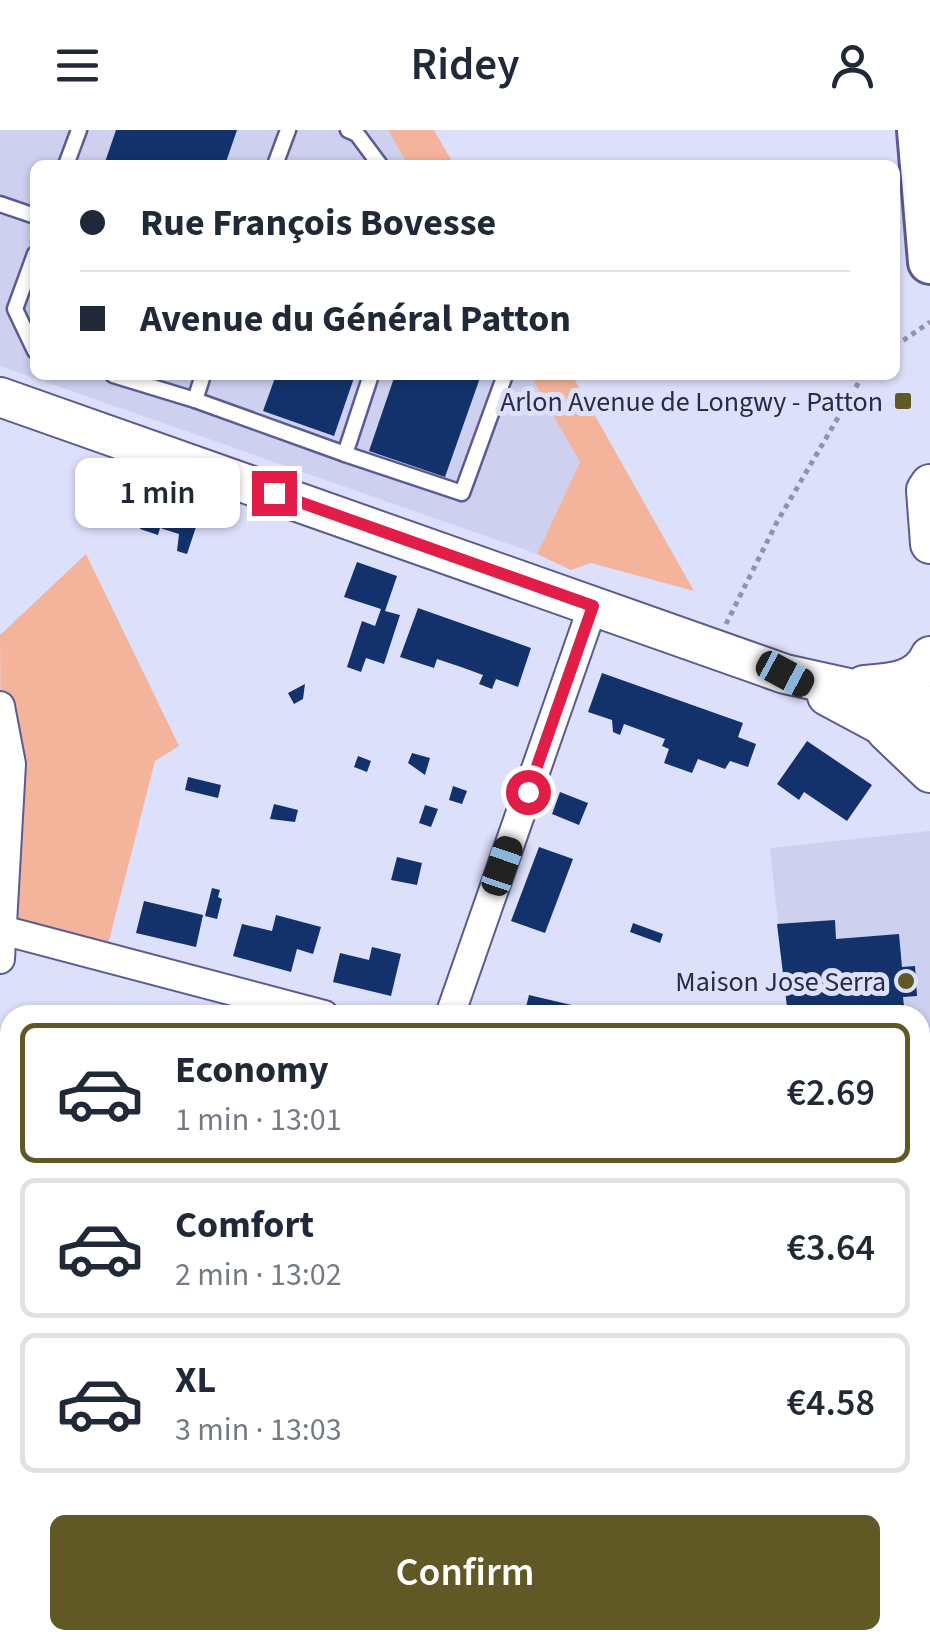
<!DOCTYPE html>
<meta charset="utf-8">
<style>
:root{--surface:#fff;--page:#f2f2f3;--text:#1f2937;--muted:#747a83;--line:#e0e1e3;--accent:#605925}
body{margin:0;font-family:"Source Sans 3",sans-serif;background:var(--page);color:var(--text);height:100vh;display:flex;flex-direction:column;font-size:38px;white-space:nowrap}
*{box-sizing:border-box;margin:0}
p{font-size:32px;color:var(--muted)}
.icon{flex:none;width:55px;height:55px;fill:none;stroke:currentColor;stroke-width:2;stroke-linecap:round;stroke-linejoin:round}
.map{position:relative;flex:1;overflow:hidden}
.panel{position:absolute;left:0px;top:875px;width:930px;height:645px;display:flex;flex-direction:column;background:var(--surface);border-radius:30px 30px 0 0;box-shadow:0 2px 8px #0004}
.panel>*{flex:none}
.top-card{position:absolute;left:30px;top:30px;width:870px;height:220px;border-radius:15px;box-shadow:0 2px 8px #0004;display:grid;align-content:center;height:220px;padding:0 50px;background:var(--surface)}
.end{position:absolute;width:45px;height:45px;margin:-22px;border:12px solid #e11d48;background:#fff;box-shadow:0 0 0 5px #fff}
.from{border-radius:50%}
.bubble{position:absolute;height:70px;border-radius:15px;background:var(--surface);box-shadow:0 2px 8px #0004;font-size:32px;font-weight:600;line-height:70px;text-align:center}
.car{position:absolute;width:30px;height:60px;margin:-30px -15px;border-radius:12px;box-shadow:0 0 8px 2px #0007;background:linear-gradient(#222 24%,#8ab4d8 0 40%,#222 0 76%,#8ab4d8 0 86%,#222 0)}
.top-card b{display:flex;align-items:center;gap:35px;height:95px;font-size:38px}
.top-card b+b{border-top:2px solid var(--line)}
.top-card i{width:25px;height:25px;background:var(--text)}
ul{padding:18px 0 0;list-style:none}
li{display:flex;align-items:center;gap:30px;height:140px;margin:0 20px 15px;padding:0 30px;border:5px solid var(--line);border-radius:15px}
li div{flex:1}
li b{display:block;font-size:38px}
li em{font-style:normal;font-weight:600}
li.selected{border-color:var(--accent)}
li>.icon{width:90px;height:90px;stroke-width:1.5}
.cta{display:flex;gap:20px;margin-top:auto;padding:20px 50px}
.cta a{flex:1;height:115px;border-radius:15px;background:var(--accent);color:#fff;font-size:40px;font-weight:600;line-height:115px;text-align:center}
header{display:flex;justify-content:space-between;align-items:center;height:130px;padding:0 50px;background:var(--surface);font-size:45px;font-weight:600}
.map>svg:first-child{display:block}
.built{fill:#cdd0ee}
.green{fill:#f4b49c}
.building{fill:#13326b}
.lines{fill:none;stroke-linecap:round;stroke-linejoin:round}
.lane-casing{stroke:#5a5b95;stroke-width:19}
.street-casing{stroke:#5a5b95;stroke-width:32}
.secondary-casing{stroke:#5a5b95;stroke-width:42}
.primary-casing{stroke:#5a5b95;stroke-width:48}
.path{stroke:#9093ac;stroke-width:5;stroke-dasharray:5 5;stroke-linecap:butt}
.lane{stroke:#fff;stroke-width:14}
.street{stroke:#fff;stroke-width:28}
.secondary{stroke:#fff;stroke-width:38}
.primary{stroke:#fff;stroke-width:42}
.route{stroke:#e11d48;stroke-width:12}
.poi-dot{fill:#605925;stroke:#dde0fa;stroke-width:4}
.labels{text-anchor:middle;stroke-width:10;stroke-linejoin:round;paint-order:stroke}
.poi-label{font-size:28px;fill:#292a43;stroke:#dde0fa;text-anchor:end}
</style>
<header><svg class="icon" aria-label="menu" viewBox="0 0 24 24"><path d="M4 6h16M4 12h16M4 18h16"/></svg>Ridey<svg class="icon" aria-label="person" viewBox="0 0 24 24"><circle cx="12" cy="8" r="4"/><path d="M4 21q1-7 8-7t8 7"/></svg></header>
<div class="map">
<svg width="930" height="1520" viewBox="0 0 930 1520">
<rect width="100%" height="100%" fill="#dde0fa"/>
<!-- built -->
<g class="built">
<path d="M0,0H388L408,35H35V245H530L580,332L537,424L0,236Z"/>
<path d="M930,701V920H920V885H788L770,718Z"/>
</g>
<!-- green -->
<g class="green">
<path d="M388,0H434L454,35H408Z"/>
<path d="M530,245H572L694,461L591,433L571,440L537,424L580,332Z"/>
<path d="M86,424L179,616L155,631L104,830L2,800L0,505Z"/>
<path d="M820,1510H919L920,1519L650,1520Z"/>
</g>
<!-- building -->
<g class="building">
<path d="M116,0H237L225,35H104Z"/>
<path d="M276,245H355L334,306L263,281Z"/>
<path d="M395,245H481L445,347L369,321Z"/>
<path d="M102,344L130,354L120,383L92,373Z"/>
<path d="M154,359L203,376L187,424L177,421L179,404L160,398L158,405L140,399Z"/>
<path d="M357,432L397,446L385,481L400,485L384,534L366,528L361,542L347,537L362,491L375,496L381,479L344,467Z"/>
<path d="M418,478L531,518L518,557L496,549L492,559L479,554L483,545L461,537L437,529L434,538L400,527Z"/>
<path d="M602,543L743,593L738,607L756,614L748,637L730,631L725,639L698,629L692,643L664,633L669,619L662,616L665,609L624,594L620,605L613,602L612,590L588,582Z"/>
<path d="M305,554L303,569L294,574L288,563Z"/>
<path d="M807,611L872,655L847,691L804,662L799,670L777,654Z"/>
<path d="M412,623L430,628L425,645L408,633Z"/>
<path d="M358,626L371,631L367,642L354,637Z"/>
<path d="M188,647L221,655L218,668L185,660Z"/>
<path d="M453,656L467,661L462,674L449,670Z"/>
<path d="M560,662L588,673L579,695L552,684Z"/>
<path d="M274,674L298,680L295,692L270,689Z"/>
<path d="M425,675L438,679L431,697L419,693Z"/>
<path d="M539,717L573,729L545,803L511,791Z"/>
<path d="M397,727L422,733L417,755L391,750Z"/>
<path d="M212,758L220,760L218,767L222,769L217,789L205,786Z"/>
<path d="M144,771L203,785L196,817L136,803Z"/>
<path d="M276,785L321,797L313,824L297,819L291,842L233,826L242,794L272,801Z"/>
<path d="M835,790L836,809L899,804L902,837L915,836L917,866L903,867L905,885H788L777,794Z"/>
<path d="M633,793L663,804L660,813L630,802Z"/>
<path d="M372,817L401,824L391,866L333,852L340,823L369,830Z"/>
<path d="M529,865L580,877L578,885H524Z"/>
<path d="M930,1153V1184L920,1185V1154Z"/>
<path d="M930,1230V1311L920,1312V1231Z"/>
<path d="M922,1321H930V1397L923,1378Z"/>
<path d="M0,1339L10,1340V1429H0Z"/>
<path d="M922,1398H930V1440H925Z"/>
<path d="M8,1483L10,1508L0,1510V1485Z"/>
<path d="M374,1510H512L513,1512L450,1520H375Z"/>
</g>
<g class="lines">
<!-- lane casing -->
<g class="lane-casing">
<g id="lane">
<path d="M348,0L357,4L380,35"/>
<path d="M66,35L79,0"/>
<path d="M275,35L288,0"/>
<path d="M0,74L35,86"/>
<path d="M35,124L15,179L35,221"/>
<path d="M113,245L195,270L203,245"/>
<path d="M195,270L345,324L371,245"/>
<path d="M345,324L462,363L505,245"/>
</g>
</g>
<!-- street casing -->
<g class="street-casing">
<g id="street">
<path d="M0,576L11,634L0,829"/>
<path d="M2,800L324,885"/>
<path d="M450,885L593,476"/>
<path d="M0,1263L10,1262"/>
<path d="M647,1510V1520"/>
</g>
</g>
<!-- secondary casing -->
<g class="secondary-casing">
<g id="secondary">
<path d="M0,267L785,544L930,576"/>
<path d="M930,354L926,360L930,414"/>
<path d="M864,555C889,553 919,552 930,526"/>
<path d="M827,566L881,595L930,609"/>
<path d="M886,601L930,643"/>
</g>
</g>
<!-- primary casing -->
<g class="primary-casing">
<path id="primary" d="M919,0L930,132"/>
</g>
<!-- path -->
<g class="path">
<path d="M895,216L930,192"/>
<path d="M726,494L777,392L863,245"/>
<path d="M920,1509H930"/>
<path d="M673,1518L820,1510"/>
</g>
<!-- lane -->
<use href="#lane" class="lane"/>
<!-- street -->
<use href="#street" class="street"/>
<!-- secondary -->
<use href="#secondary" class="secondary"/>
<!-- primary -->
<use href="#primary" class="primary"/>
</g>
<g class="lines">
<!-- route -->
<path class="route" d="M274,363L593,476L528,662"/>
</g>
<!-- markers -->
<g class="poi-dot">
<rect x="893" y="261" width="20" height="20" rx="5"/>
<circle cx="906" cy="851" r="10"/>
</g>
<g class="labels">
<!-- poi labels -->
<g class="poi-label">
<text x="883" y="281">Arlon Avenue de Longwy - Patton</text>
<text x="886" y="861">Maison Jose Serra</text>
</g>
</g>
</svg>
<i class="end from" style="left:528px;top:662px"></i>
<i class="end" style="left:274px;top:363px"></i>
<div class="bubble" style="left:75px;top:328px;width:165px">1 min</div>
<i class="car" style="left:785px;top:544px;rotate:118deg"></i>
<i class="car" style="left:502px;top:736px;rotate:19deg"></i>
<div class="top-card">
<b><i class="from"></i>Rue François Bovesse</b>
<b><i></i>Avenue du Général Patton</b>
</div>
<section class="panel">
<ul>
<li class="selected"><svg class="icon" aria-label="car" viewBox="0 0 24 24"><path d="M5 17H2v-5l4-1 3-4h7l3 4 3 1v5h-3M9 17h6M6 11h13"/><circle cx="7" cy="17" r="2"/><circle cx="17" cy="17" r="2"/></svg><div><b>Economy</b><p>1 min · 13:01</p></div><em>€2.69</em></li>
<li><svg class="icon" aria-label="car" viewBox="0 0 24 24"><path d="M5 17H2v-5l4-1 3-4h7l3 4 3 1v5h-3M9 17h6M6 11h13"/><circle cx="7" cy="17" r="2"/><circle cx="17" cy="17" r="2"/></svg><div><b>Comfort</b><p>2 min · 13:02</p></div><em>€3.64</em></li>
<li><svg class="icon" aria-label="car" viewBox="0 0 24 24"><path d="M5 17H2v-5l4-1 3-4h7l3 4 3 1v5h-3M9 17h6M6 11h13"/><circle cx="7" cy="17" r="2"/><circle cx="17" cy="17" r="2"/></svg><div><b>XL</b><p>3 min · 13:03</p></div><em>€4.58</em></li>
</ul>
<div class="cta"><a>Confirm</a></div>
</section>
</div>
